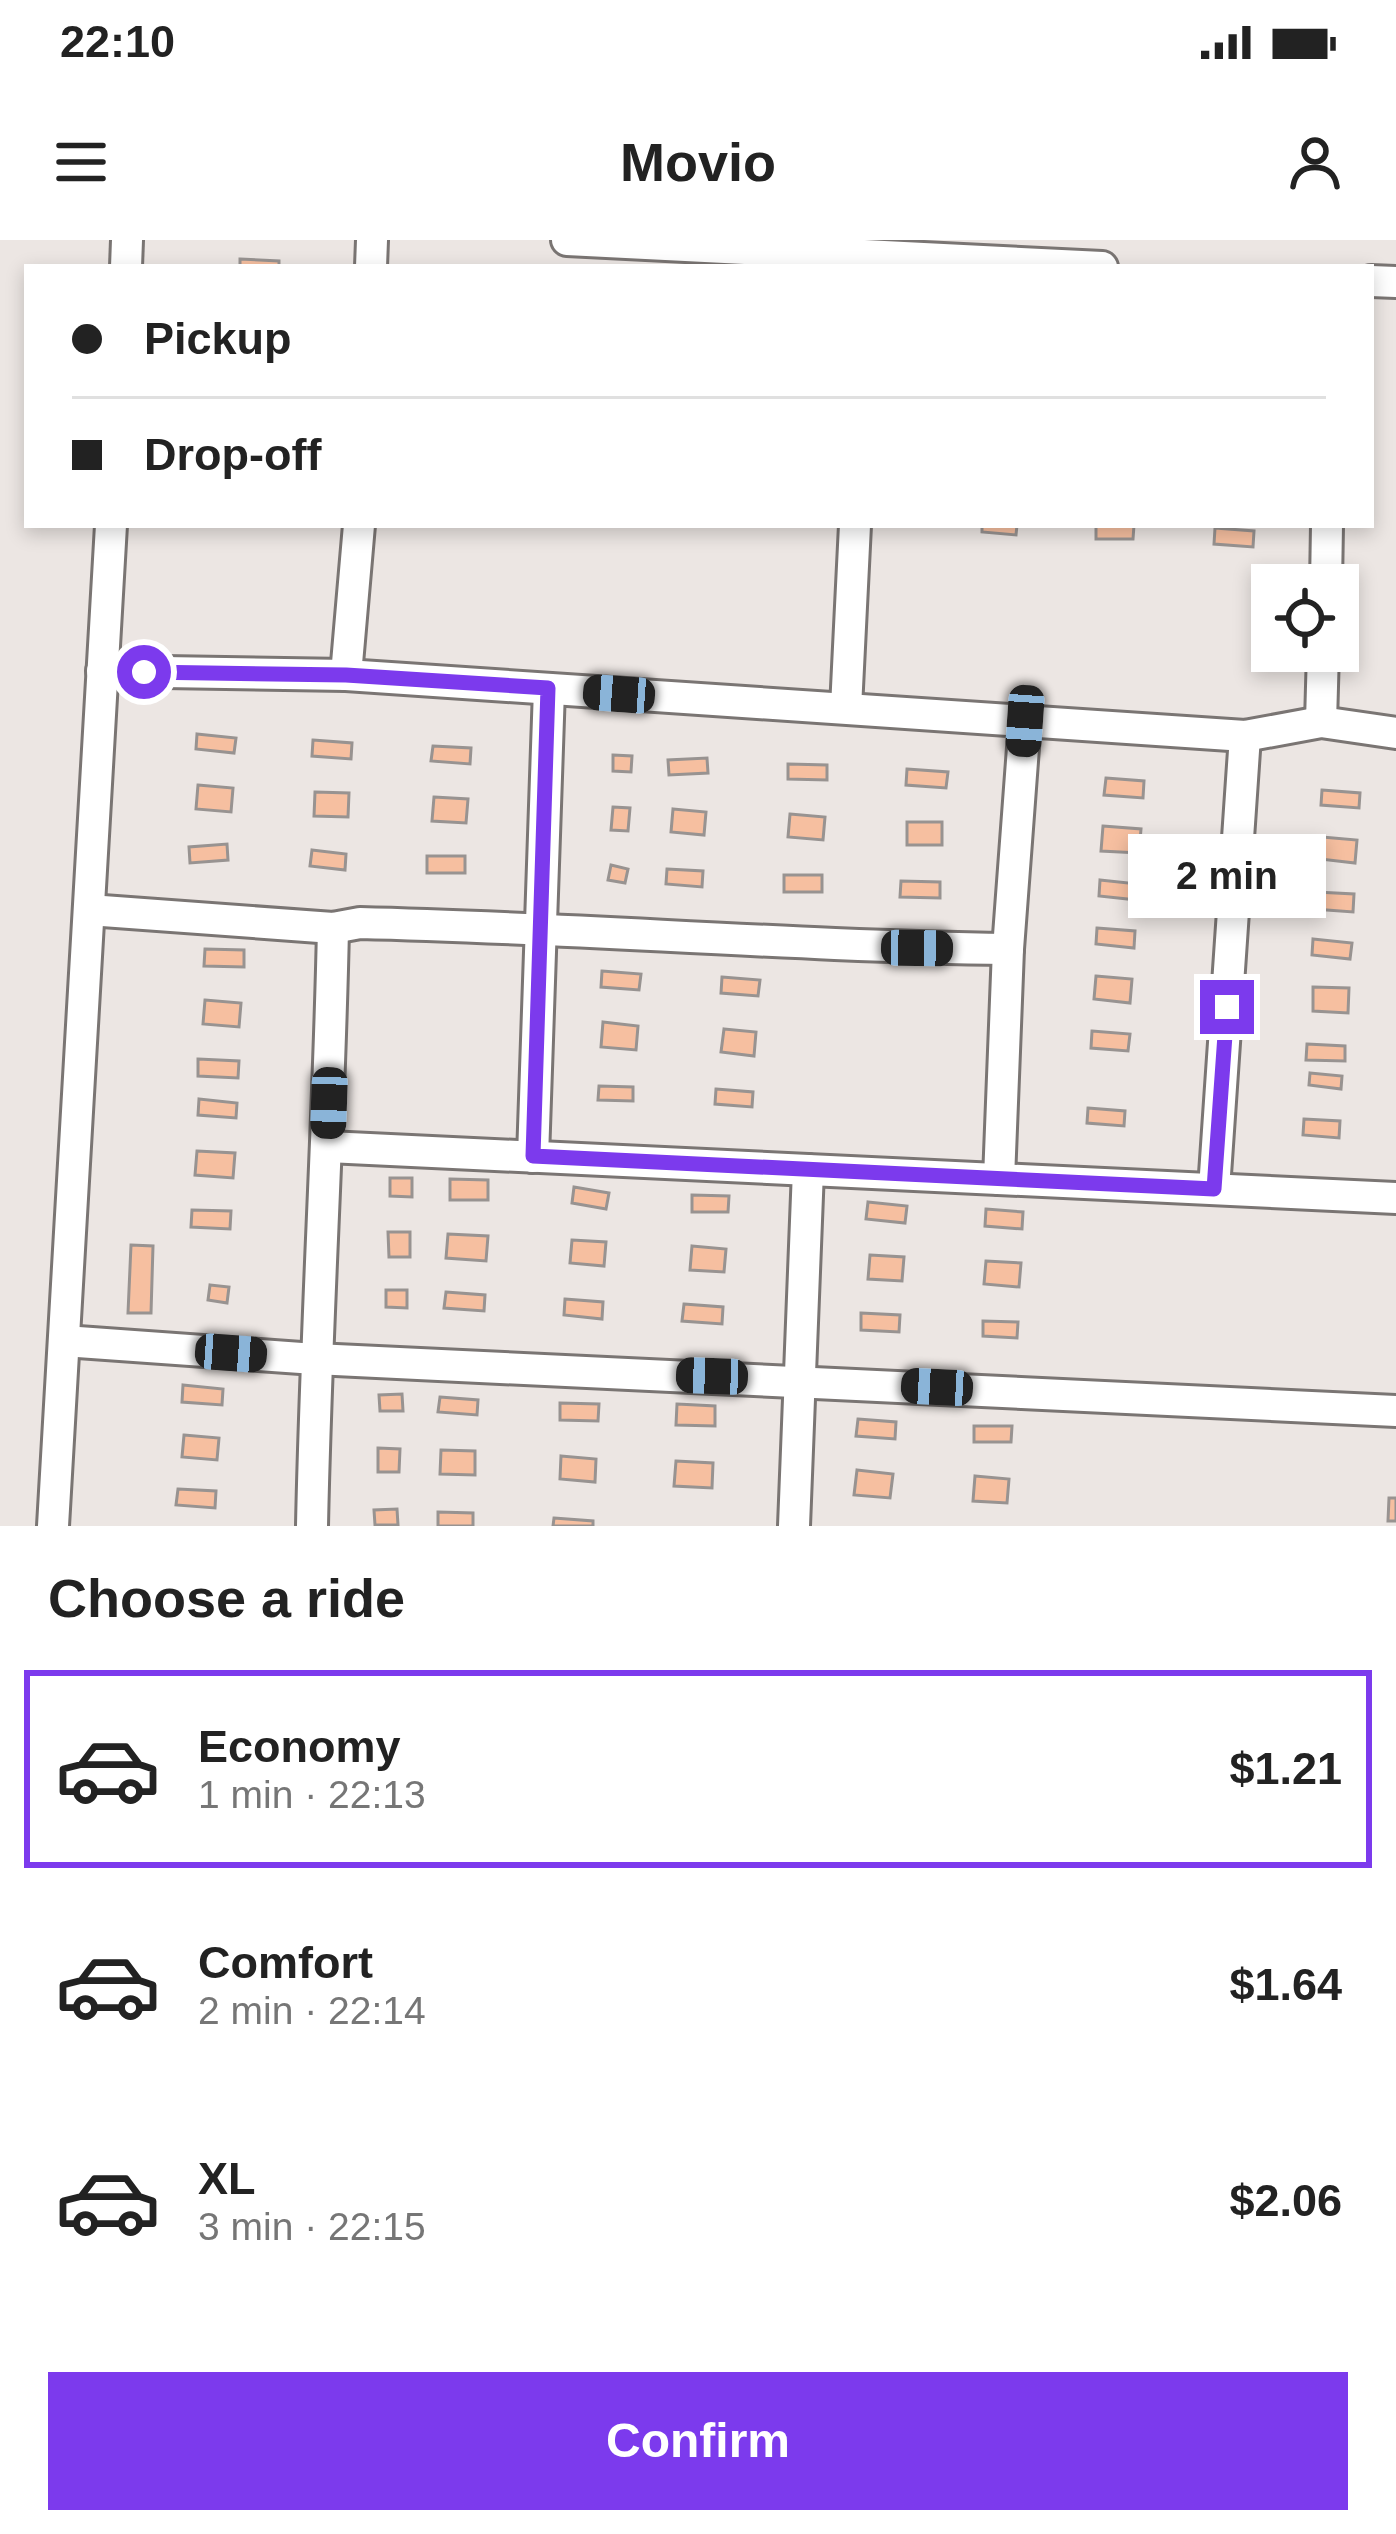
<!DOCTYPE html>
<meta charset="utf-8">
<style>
:root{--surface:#fff;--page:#f2f2f2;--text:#222;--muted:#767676;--line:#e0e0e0;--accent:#7c3aed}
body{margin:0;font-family:Arial,sans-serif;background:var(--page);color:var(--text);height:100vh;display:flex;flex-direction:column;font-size:45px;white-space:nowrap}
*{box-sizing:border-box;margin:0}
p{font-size:39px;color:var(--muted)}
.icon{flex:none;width:66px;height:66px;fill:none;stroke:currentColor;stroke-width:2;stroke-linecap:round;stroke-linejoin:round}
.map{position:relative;height:1286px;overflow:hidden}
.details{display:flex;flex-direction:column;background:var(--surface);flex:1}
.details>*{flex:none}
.top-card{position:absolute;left:24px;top:24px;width:1350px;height:264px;border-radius:0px;box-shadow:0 6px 18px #0003;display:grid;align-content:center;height:264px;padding:0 48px;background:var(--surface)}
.controls{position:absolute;left:1251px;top:324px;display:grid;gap:24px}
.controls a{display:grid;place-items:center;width:108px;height:108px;border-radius:0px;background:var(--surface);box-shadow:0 6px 18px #0003;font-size:60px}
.end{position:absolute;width:54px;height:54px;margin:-27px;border:15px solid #7c3aed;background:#fff;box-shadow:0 0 0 6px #fff}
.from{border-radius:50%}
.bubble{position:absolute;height:84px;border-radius:0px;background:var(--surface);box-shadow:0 6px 18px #0003;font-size:39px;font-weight:700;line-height:84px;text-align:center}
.car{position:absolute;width:36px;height:72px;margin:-36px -18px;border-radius:15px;box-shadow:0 0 9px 3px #0007;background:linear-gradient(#222 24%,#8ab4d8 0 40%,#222 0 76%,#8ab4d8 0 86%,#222 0)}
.top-card b{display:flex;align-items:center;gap:42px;height:114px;font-size:45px}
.top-card b+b{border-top:3px solid var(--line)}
.top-card i{width:30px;height:30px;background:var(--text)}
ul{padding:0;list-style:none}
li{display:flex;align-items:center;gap:36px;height:198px;margin:0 24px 18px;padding:0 24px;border:6px solid transparent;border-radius:0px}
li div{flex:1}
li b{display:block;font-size:45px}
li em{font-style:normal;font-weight:700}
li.active{border-color:var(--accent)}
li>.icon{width:108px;height:108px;stroke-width:1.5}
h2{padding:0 48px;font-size:54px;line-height:144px}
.button{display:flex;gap:24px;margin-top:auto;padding:24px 48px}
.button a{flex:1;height:138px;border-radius:0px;background:var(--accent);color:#fff;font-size:48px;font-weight:700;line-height:138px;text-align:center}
.status{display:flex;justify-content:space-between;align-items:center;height:84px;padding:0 60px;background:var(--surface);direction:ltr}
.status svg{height:33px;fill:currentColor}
header{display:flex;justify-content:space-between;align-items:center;height:156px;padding:0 48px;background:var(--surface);font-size:54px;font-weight:700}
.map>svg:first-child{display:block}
.building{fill:#f6bfa0;stroke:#989391;stroke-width:3}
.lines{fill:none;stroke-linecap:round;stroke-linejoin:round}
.minor-casing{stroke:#7a7573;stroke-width:36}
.minor{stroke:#fff;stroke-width:30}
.route{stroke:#7c3aed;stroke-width:15}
</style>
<div class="status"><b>22:10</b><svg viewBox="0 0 49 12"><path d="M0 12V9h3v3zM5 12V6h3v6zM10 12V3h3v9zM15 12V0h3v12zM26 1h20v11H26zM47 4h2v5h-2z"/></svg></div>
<header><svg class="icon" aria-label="menu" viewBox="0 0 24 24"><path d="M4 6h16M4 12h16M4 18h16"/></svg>Movio<svg class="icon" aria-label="person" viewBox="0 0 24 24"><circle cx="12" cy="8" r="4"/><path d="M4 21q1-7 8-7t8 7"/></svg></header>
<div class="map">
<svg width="1396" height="1286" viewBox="0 0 1396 1286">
<rect width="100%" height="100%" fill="#ece6e3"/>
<!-- building -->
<g class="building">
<path d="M240,19L279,21V27H240Z"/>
<path d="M982,285H1017L1016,295L982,292Z"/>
<path d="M1096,285H1134L1133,299H1096Z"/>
<path d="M1215,288L1254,291L1253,307L1214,304Z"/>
<path d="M197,494L236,498L234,513L196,509Z"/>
<path d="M313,500L352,503L351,519L312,516Z"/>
<path d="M433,506L471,508L470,524L431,521Z"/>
<path d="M613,515L632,516L631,532L613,531Z"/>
<path d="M707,518L708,533L669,535L668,520Z"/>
<path d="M788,524L827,525V540L788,539Z"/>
<path d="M907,529L948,532L946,548L906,545Z"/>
<path d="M1106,538L1144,541L1143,558L1104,555Z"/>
<path d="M198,545L233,548L231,572L196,569Z"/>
<path d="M1322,550L1360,553L1359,568L1321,565Z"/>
<path d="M315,552L349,553L348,577L314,576Z"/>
<path d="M434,557L468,559L466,583L432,581Z"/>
<path d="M613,567L630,568L628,591L611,590Z"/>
<path d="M673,569L706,572L704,595L671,592Z"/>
<path d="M790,574L825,577L823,600L788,597Z"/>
<rect x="907" y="582" width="35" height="23"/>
<path d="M1103,586L1141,589L1139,613L1101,611Z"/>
<path d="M1322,597L1357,600L1355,623L1320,619Z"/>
<path d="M227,604L228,620L190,623L189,607Z"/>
<path d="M312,610L346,614L345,630L310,626Z"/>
<rect x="427" y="616" width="38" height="17"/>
<path d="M611,625L628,629L625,643L608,640Z"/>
<path d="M667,629L703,631L702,647L666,644Z"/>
<rect x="784" y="635" width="38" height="17"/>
<path d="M1100,640L1138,644L1137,660L1099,656Z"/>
<path d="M901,641L940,642V658L900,657Z"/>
<path d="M1316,652L1354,654L1353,672L1314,669Z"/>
<path d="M1097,688L1135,691L1134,708L1096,704Z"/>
<path d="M1313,699L1352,703L1350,719L1312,715Z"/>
<path d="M205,709L244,710V727L204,726Z"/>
<path d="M602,731L641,734L639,750L601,747Z"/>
<path d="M1096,736L1132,739L1130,763L1094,759Z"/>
<path d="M722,737L760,740L758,756L721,753Z"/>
<path d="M1313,747L1349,748L1348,773L1313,771Z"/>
<path d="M205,760L241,763L239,787L203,784Z"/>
<path d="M603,782L638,786L636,810L601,807Z"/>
<path d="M724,789L756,792L754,816L721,812Z"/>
<path d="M1092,791L1130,794L1128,811L1091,808Z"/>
<path d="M1307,804L1345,806V821L1306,820Z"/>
<path d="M198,819L239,821L238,838L198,836Z"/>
<path d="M1310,833L1342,836L1341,849L1309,845Z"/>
<path d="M599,846L633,847V861L598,860Z"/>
<path d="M716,849L753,852L752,867L715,864Z"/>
<path d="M199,859L237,863L236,878L198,875Z"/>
<path d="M1088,868L1125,871L1124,886L1087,883Z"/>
<path d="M1304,879L1340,881L1339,898L1303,895Z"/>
<path d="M197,911L235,913L233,938L195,935Z"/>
<path d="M390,938H412V957L390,956Z"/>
<path d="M450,939L488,940V960H450Z"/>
<path d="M574,947L609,953L606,969L572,963Z"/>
<path d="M692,955L729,956L728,972H692Z"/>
<path d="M868,962L907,966L905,983L866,979Z"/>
<path d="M986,969L1023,972L1022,989L985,986Z"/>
<path d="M192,970L231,971L230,989L191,987Z"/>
<path d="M388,992H410V1017H389Z"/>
<path d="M448,994L488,996L486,1021L446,1018Z"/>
<path d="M572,1000L606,1002L604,1026L570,1023Z"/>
<path d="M131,1005L153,1006L151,1073H128Z"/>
<path d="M692,1006L726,1009L724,1032L690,1030Z"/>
<path d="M870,1015L904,1017L902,1041L868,1039Z"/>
<path d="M986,1021L1021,1023L1019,1047L984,1044Z"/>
<path d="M210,1045L229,1047L227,1063L208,1060Z"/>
<path d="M386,1050H407V1068L386,1067Z"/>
<path d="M446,1052L485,1055L484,1071L444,1068Z"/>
<path d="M565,1059L603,1062L602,1079L564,1075Z"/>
<path d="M684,1064L723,1067L722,1084L682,1081Z"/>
<path d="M861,1073L900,1075L899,1092L861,1090Z"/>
<path d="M983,1081L1018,1082L1017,1098L983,1096Z"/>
<path d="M183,1145L223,1149L222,1165L182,1162Z"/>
<path d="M402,1154L403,1171H380L379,1155Z"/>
<path d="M440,1157L478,1160L477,1175L438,1172Z"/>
<path d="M560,1163L599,1164L598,1181L560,1180Z"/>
<path d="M677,1164L715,1166V1186L676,1185Z"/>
<path d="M858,1179L896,1182L895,1199L856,1196Z"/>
<path d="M974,1186H1012L1011,1202H974Z"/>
<path d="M184,1195L219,1198L217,1220L182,1217Z"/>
<path d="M378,1208L400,1209L399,1232H378Z"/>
<path d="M441,1210L475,1211V1235L440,1234Z"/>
<path d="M561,1216L596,1219L595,1242L560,1239Z"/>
<path d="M676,1221L713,1223L712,1248L674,1246Z"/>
<path d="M857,1230L893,1234L890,1258L854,1255Z"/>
<path d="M975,1236L1009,1239L1007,1263L973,1261Z"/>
<path d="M178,1249L216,1251L215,1268L176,1265Z"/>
<path d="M1389,1258H1396V1281H1388Z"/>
<path d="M397,1269L398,1285H375L374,1270Z"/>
<path d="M438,1272L473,1273V1286H438Z"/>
<path d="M554,1278L593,1281V1286H553Z"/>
</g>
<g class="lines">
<!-- minor casing -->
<g class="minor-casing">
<g id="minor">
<path d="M567,0L1102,27"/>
<path d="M126,27L127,0"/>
<path d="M371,27L372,0"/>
<path d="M1371,41L1396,42"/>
<path d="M1326,345L1327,285"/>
<path d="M102,431L346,435L1245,496L1321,482L1396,493"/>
<path d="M346,435L359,285"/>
<path d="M846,468L855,285"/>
<path d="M1321,482L1323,411"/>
<path d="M89,670L333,688L360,683C577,688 792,706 1008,709"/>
<path d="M328,907L1396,958"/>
<path d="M533,917L549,449"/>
<path d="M999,939L1008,709L1025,481"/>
<path d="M1214,949L1245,496"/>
<path d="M64,1101L315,1119L1396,1171"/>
<path d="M53,1286L111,285"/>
<path d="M312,1286C316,1086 329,887 333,688"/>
<path d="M794,1286L808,930"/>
</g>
</g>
<!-- minor -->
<use href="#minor" class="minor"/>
</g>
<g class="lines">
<!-- route -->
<path class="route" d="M144,432L346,435L548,448L533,916L1214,949L1227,767"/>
</g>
</svg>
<div class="controls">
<a><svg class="icon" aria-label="locate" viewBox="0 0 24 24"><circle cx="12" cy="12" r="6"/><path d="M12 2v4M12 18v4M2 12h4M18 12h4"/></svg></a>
</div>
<i class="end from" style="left:144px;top:432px"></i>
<i class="end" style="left:1227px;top:767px"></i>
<div class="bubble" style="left:1128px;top:594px;width:198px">2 min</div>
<i class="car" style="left:619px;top:454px;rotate:274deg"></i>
<i class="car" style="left:1025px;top:481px;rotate:184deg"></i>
<i class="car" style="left:917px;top:708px;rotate:91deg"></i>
<i class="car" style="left:329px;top:863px;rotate:182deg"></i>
<i class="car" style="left:231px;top:1113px;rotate:94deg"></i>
<i class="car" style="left:712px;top:1136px;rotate:272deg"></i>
<i class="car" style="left:937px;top:1147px;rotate:273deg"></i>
<div class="top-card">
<b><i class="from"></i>Pickup</b>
<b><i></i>Drop-off</b>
</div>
</div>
<section class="details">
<h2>Choose a ride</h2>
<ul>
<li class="active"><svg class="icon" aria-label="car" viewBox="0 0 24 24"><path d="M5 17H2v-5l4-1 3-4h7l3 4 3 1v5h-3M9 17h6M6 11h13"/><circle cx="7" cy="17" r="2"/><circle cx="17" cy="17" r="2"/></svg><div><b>Economy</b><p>1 min · 22:13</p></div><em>$1.21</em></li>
<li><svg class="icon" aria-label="car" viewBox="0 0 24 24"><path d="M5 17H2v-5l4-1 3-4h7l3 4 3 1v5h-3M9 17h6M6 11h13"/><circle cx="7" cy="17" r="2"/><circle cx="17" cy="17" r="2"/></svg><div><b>Comfort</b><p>2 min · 22:14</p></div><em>$1.64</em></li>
<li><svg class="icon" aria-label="car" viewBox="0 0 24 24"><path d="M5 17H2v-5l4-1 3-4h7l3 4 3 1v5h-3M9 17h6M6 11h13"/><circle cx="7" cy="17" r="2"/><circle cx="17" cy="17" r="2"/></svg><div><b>XL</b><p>3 min · 22:15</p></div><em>$2.06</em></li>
</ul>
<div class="button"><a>Confirm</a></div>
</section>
